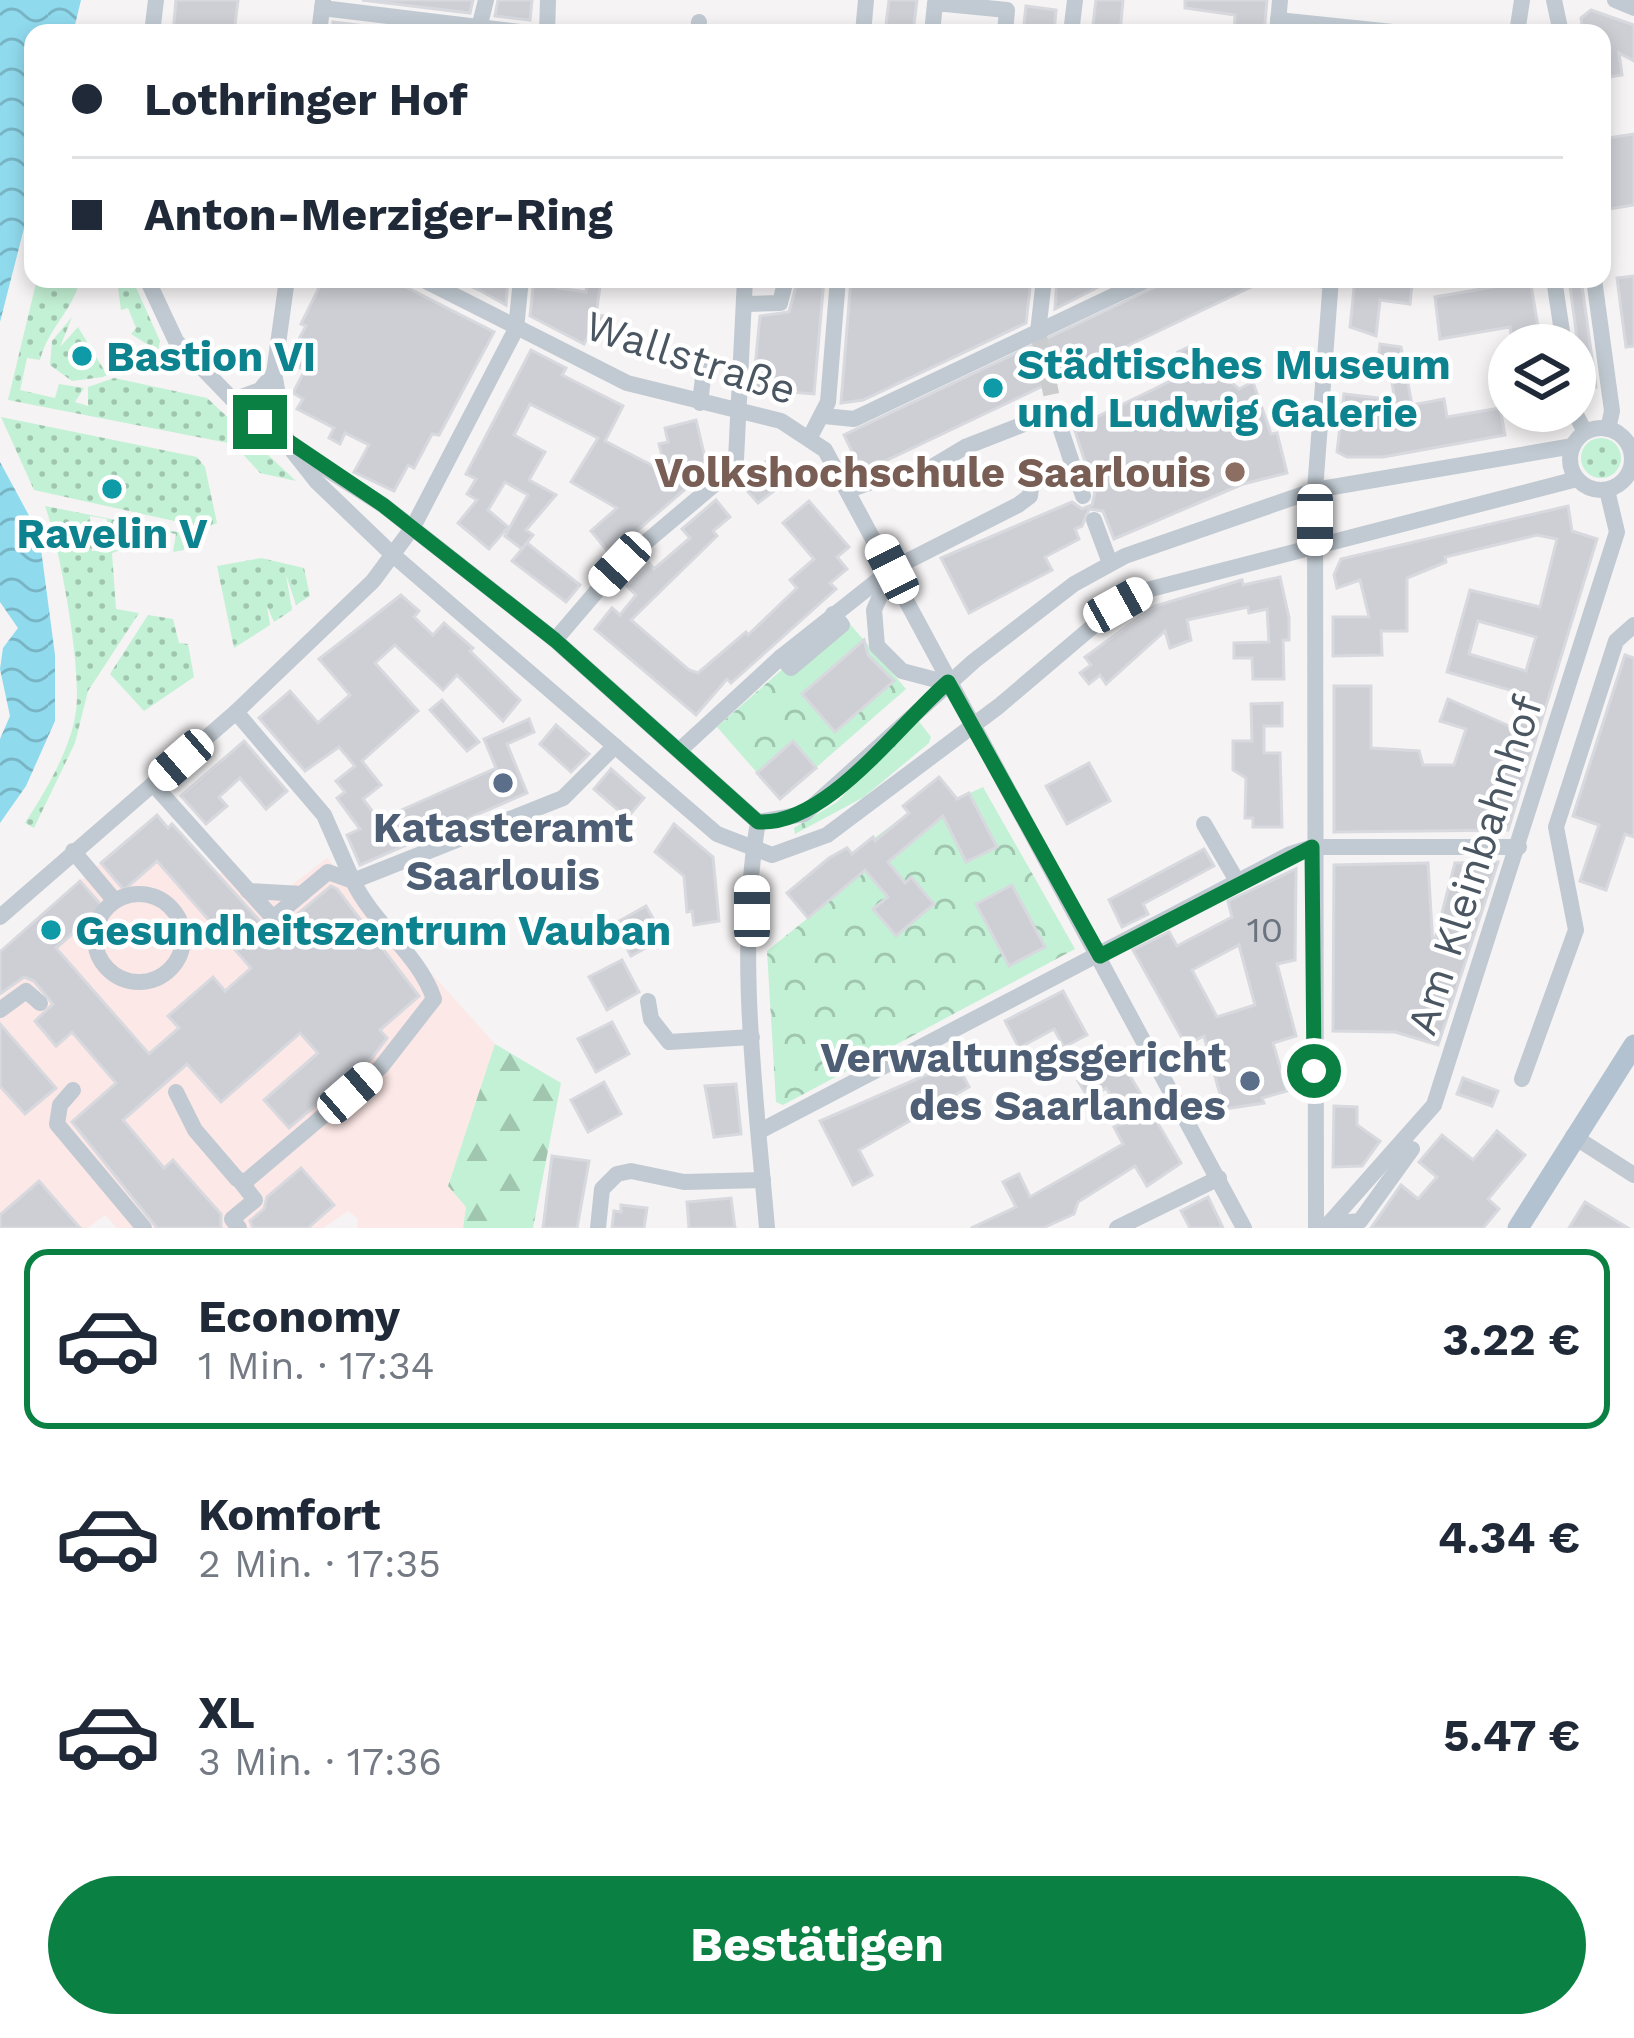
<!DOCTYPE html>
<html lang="de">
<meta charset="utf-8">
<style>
:root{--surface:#fff;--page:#f6f6f7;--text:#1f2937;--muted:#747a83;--line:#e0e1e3;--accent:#0b8043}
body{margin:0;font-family:"Work Sans",sans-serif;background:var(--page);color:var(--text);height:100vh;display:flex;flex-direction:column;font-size:45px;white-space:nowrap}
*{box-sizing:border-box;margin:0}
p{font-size:39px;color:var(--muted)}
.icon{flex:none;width:66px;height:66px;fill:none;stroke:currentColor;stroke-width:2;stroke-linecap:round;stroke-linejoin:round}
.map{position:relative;height:1228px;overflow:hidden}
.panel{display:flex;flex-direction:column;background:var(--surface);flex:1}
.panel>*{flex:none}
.guide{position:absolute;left:24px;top:24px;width:1587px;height:264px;border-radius:24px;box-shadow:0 6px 18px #0003;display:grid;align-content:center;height:264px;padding:0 48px;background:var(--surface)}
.controls{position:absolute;left:1488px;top:324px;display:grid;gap:24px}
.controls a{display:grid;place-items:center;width:108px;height:108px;border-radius:50%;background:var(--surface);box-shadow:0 6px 18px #0003;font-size:60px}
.end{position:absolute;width:54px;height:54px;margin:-27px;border:15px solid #0b8043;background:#fff;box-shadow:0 0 0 6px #fff}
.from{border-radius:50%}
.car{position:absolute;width:36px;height:72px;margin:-36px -18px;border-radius:15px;box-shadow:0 0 9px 3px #0007;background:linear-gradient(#fff 24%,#345 0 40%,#fff 0 76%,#345 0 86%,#fff 0)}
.guide b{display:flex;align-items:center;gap:42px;height:114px;font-size:45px}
.guide b+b{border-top:3px solid var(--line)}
.guide i{width:30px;height:30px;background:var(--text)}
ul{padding:21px 0 0;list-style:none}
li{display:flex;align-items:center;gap:36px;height:180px;margin:0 24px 18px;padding:0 24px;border:6px solid transparent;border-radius:24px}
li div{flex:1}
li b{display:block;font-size:45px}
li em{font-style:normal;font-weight:700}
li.selected{border-color:var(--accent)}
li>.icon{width:108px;height:108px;stroke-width:1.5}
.action{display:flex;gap:24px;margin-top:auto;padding:24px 48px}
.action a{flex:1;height:138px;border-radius:72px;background:var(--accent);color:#fff;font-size:48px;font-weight:700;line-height:138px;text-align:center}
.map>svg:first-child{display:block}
.medical{fill:#fce8e6}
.grass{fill:url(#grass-dots)}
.forest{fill:url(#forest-firs)}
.park{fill:url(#park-crowns)}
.water{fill:url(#water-waves)}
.building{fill:#cdcfd5;stroke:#d7d9de;stroke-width:3;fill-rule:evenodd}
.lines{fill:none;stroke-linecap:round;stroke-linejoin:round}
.minor-tunnel{stroke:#caccce;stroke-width:16;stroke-dasharray:16 8;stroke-linecap:butt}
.minor{stroke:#c1cad2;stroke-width:16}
.major{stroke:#b3c2d1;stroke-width:21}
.route{stroke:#0b8043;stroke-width:15}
.culture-dot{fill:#0f9aa8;stroke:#fff;stroke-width:4.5}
.education-dot{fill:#8d6e63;stroke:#fff;stroke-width:4.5}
.service-dot{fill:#5c6f8a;stroke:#fff;stroke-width:4.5}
.labels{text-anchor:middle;stroke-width:9;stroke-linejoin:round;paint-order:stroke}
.number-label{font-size:36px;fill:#6b747e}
.culture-label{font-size:42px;font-weight:bold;fill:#0d838f;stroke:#fff;text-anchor:start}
.street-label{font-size:42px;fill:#4a5661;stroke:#fff}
.education-label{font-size:42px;font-weight:bold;fill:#785e54;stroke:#fff;text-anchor:end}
.service-label{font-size:42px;font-weight:bold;fill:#4e5e75;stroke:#fff}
</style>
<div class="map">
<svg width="1634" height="1228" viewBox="0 0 1634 1228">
<defs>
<pattern id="grass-dots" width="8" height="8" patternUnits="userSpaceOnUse" patternTransform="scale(3)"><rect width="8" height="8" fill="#c3f1d5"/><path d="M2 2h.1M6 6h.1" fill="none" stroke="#a0c6b0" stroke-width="1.8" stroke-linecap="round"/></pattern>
<pattern id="forest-firs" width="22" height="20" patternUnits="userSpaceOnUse" patternTransform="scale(3)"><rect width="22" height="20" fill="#c3f1d5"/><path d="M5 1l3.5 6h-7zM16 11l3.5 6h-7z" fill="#a0c6b0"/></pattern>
<pattern id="park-crowns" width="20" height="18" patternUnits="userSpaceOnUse" patternTransform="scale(3)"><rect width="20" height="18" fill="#c3f1d5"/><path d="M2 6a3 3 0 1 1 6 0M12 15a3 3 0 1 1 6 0" fill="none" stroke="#a0c6b0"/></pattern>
<pattern id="water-waves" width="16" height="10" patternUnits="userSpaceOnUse" patternTransform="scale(3)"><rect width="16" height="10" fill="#90daee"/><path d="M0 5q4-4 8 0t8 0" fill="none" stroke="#78b4c4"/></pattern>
</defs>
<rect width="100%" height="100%" fill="#f5f3f3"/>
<!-- medical -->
<path class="medical" d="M327,858L495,1044L448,1185L466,1207L463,1228H358L357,1218L348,1211L323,1228H117L105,1215L88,1228H0V998L103,908L80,881L101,863L124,889L157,861L191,899L230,865L249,887L288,888Z"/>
<!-- grass -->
<g class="grass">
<path d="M37,279H80C73,311 48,328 40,360L27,358L20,390L55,398L59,384L84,388L75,402L88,406V387L114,378L207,398L296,481L260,473L241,452L248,454L249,447L8,400Z"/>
<path d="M117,279L133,281L160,341L158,351L131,334L136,328L128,308L121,310Z"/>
<path d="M72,317L60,347L78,327L107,375L103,377L72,381L50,365L52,341Z"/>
<path d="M1,417L197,457L205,467L217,523L206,528L34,490Z"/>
<circle cx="1601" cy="458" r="20"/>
<path d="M45,506L182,533L184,550L173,552L176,534L113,521L112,537L122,541L107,542V519L90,516L92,551L121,550L112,553L116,609L139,613L88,691L75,743L34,828L25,823C45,792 71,749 76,711C82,668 60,548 45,506Z"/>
<path d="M261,558L304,568L310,596L296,605L286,575L292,610L274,622L267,606L270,625L234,648L217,566Z"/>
<path d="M148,615L173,619L179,643L188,644L194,677L144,711L110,674Z"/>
</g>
<!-- forest -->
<path class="forest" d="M495,1044L561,1083L533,1228H463L466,1207L448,1186Z"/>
<!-- park -->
<g class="park">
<path d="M843,616L906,689L780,799L717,727Z"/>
<path d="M917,719L931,737L929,743L864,797L795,834L794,828L837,802Z"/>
<path d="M939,777L957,799L983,787L1075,949L783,1105L776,1102L767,951L808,918L787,893L847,848L853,854L908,813L903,806Z"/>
</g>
<!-- water -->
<g class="water">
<path d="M0,0H81L73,33H33V193L0,322Z"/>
<path d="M0,462L39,534L55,655V721L26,786L0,823V739L10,716L0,669L3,648L18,628L0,602Z"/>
</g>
<!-- building -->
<g class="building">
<path d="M176,0H238L234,33H173Z"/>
<path d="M362,0H473L470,13Z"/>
<path d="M498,0H532L530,20L495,16Z"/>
<path d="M889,0H917L913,33H885Z"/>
<path d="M1096,0H1123L1120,33H1092Z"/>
<path d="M1185,0H1267L1264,33H1234L1235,15L1185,8Z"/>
<path d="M1026,6L1056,10L1054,33H1023Z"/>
<path d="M1591,10L1634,25V61L1619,53L1622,75L1602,78V33H1583L1581,18Z"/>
<path d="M333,22L423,33H332Z"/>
<path d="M1634,134V205L1609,209L1602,139Z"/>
<path d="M1634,276V346L1626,347L1617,278Z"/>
<path d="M303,279H390L494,332L439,435L432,434L414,468L408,465L394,491L354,472L369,445L345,433L340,444L329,438L334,428L297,409L303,399L293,393L305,370L295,365L305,345L298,341L306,326L301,324L319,288Z"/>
<path d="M454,279H508L506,305L481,291Z"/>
<path d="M534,279H559L558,288L586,292L588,279H601L596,315L605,316L603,335L590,333L584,344L530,316Z"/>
<path d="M798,279H824L814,394L753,389L760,316L789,312Z"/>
<path d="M851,279H1031L1026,323L863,400L841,403Z"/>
<path d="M1057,279H1114L1055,309Z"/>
<path d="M1172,279H1268L862,472L844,435Z"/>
<path d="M1355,279L1412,284L1410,304L1380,300L1376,336L1350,327Z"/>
<path d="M1503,279H1530L1541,345H1513L1510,327L1440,339L1435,297L1504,285Z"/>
<path d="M1569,279H1581L1596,387L1584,389Z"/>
<path d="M1380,344L1401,347L1412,405L1444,399L1447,417L1500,408L1505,435L1383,457H1347L1337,452L1344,394L1395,400L1388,360L1378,359Z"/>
<path d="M1189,347L1239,389L1253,382L1271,434L1277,433L1287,473L1243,484L1114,539L1103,511L1089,509L1082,526L1075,529L1079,539L1045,557L1052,570L969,613L941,558L1072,502L1082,509L1092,505L1095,492L1074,428L1187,373L1178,352Z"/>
<path d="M531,350L566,368L562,375L623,406L605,441L690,485L610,554L591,531L617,508L571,482L598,438L530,404L514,435L545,452L529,480L556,495L526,530L533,535L522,549L505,536L528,495L505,482L488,510L508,527L489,549L458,523L477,500L467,494L476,479L466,474Z"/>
<path d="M696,420L706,462L666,472L659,444L668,442L665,428Z"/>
<path d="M770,458L790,479L758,503L742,485Z"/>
<path d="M716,500L730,517L713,531L717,536L631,620L689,670L698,673L746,632L748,635L797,588L790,580L814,559L783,523L809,501L849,547L837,557L847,569L830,583L836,589L731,683L727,679L696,715L595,629L612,608L620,615L636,595L627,586L649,563L654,569L690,538L682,529Z"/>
<path d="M1568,506L1572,531L1597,539L1508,830L1334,832V686H1371V748L1419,751L1423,765H1454L1466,729L1440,721L1448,699L1516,729L1523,702L1515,699L1517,692L1447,672L1470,590L1540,607L1557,539L1537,535L1445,557L1446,562L1407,578V631H1381L1382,655L1333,656V617H1369L1360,580L1337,588L1334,575L1341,559ZM1478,621L1536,637L1526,671L1469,654Z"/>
<path d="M527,543L580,585L566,602L512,561Z"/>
<path d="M1280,577L1289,618V640H1283L1284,679H1253L1252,658H1234V643L1269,642L1267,609L1249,613L1248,607L1187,620L1191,640L1170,648L1165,631L1106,684L1100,675L1089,684L1080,673L1091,665L1085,657L1155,606L1242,580L1243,585Z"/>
<path d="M401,595L419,611L414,617L433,635L444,623L473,648L470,651L520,700L503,721L457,675L443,690L395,645L375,663L418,711L362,761L381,785L363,799L379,820L496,768L484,739L529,719L534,732L507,744L527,793L360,865L347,835L360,829L337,798L345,792L336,781L355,766L339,747L305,771L259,718L290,691L318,723L350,695L319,659Z"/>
<path d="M864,640L868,655L894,681L835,732L802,694Z"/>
<path d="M1625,655L1634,658V837L1625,834L1606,890L1580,881L1599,825L1573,816Z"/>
<path d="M442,700L479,742L467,751L430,710Z"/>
<path d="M1282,703V726H1264V753H1280L1282,827H1253V818H1245L1246,778L1233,770V741H1252L1251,704Z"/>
<path d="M556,725L589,754L571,772L540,744Z"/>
<path d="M244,741L287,791L266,809L240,778L219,797L227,806L206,824L181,796Z"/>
<path d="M793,741L816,768L780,799L757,773Z"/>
<path d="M1089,763L1110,801L1067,824L1046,786Z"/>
<path d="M611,769L644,798L627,818L594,789Z"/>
<path d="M939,777L957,799L969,793L997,847L966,862L943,816L888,862L905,883L911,877L934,904L896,936L873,909L888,897L865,870L808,918L787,893L829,858L847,848L852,854L873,837L875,841L909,813L903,806Z"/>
<path d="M157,815L168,828L172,824L268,930L281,928L331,886L337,889L419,996L380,1030L387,1038L372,1058L289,1128L264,1100L318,1053L300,1033L221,1102L187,1064L123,1120L164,1168L173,1160L221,1214V1228H157L72,1122L116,1083L72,1032L56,1046L35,1021L53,1004L34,981L24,977L0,994V952L80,881L103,907L56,948L149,1054L179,1028L168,1016L213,977L225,991L251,968L157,861L124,890L101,863Z"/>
<path d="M674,824L713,857L719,921L694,925L692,911L687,912L684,876L655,852Z"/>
<path d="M1204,849L1214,866L1143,904L1148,914L1122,927L1109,900Z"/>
<path d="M1498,862L1438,1045L1395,1032L1333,1031L1334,865L1428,863L1433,947L1455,863Z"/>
<path d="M1296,869L1295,960L1277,964L1296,1036L1273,1043L1287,1091L1262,1098L1264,1103L1224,1109L1204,1036L1186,1045L1133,950L1169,932L1177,946L1232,917L1228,901ZM1239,945L1255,1005L1217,1017L1192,970Z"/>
<path d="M1012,885L1045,947L1009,966L976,904Z"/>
<path d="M646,906L664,938L631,956L614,924Z"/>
<path d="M622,960L639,992L607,1010L589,977Z"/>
<path d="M1063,991L1087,1035L1064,1047L1054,1029L1019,1048L1005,1021Z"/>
<path d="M612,1022L629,1054L596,1072L578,1039Z"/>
<path d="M0,1024L56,1088L25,1114L0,1086Z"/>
<path d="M956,1062L969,1087L859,1150L872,1175L853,1185L820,1121Z"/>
<path d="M1122,1062L1181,1163L1147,1186L1135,1166L1078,1202L1074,1214L1043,1228H971L1016,1207L1003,1182L1019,1174L1030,1197L1123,1144L1114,1127L1127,1121L1106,1088L1089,1099L1078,1081Z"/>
<path d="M1463,1078L1498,1091L1492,1106L1457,1094Z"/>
<path d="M604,1082L621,1114L588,1132L571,1100Z"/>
<path d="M736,1084L741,1134L714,1137L705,1086Z"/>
<path d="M1334,1106L1357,1107V1125L1380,1141L1362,1166L1333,1167Z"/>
<path d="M1497,1131L1525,1155L1488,1199L1499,1209L1483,1228H1371L1401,1185L1418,1199L1437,1177L1419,1162L1442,1135L1473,1160Z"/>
<path d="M552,1156L589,1161L577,1228H543Z"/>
<path d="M301,1168L334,1205L308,1228H253L250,1221L264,1209L267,1197Z"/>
<path d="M39,1181L80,1228H0V1215Z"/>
<path d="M1208,1197L1223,1228H1190L1181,1211Z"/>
<path d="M731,1198L735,1228H689L687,1202Z"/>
<path d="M1585,1202L1628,1228H1569Z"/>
<path d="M621,1205L647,1208L644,1228H612L614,1211L621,1212Z"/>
</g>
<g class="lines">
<!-- minor-tunnel -->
<path class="minor-tunnel" d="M1038,332L1055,412"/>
<!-- minor -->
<g class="minor">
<path d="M1554,0L1561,33"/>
<path d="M1615,0L1634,8"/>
<path d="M322,8L529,33"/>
<path d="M1278,20L1402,33"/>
<path d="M480,24L486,0"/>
<path d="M152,33L156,0"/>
<path d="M319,33L323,1"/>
<path d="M547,33L548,0"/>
<path d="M698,33L699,22"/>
<path d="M863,33L866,0"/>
<path d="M932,33L935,3L1007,10L1005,33"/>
<path d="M1071,33L1075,0"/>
<path d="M1143,33H1161"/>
<path d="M1277,33L1280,0"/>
<path d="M1517,33L1522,0"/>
<path d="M147,279L176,341L233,400L287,444L383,505L555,640L758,822"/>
<path d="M287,279L274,373L287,444L317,482L393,555L717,834L772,855L827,835L999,706L1118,605L1143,591L1577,479"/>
<path d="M422,279L627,383L781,421L825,450L1244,1228"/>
<path d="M1306,279L1331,281"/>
<path d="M1554,279L1564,345"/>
<path d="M1594,279L1612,411L1608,429"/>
<path d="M747,304L780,303L786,279"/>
<path d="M1038,332L1044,279"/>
<path d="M233,400L260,390L274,373"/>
<path d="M700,403L704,369"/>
<path d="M1574,411L1585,432"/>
<path d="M824,416L854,419L1149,279"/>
<circle cx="1601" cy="459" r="31"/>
<path d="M810,437L828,402L838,279"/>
<path d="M849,490L891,475L910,480L965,447L1055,412L1083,496"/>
<path d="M1094,520L1110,563"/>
<path d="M890,573L874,610L877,646L902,671L948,683"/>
<path d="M555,640L620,564L728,473L736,459L745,279"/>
<path d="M781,657L791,668L842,625L833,614"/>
<path d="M236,712L324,815L353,881L563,798L615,746"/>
<path d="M682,748L781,657L892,569L1018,505L1030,496L1032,478"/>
<path d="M153,784L273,918L328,872L353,881C374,925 419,954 434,999L381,1067L245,1182L237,1179L195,1130L176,1092"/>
<path d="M758,822L804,814L974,661L1074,584L1125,556L1315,490L1573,446"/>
<path d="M758,822C736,950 756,1099 767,1228"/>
<path d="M1204,824L1237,881"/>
<path d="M73,851L115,901"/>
<path d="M248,891L302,894"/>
<circle cx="139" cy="938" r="44"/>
<path d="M0,917L236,712L373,581L413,527L516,329L521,279"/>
<path d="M648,1001L651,1019L669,1042L752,1037"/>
<path d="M0,1010L26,991L40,1003"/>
<path d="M1522,1079L1576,930L1556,827L1616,641L1634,625"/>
<path d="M73,1090L60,1105L57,1124L144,1228"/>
<path d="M760,1131L1290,854L1312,847H1519"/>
<path d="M1573,1136L1634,1175"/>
<path d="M1331,1224L1360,1221L1412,1149"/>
<path d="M239,1228L232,1219L255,1200L241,1182"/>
<path d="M598,1228L602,1189L617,1174L631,1171L684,1182L763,1180"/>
<path d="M1117,1228L1219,1178"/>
<path d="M1316,1228L1315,490L1331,279"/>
<path d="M1325,1228L1434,1105L1617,532L1607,490"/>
</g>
<!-- major -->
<path class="major" d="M1518,1228L1634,1045"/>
</g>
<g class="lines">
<!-- route -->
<path class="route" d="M260,422L383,505L555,640L758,822C827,826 898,725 948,682L1100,956L1312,847L1314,1071"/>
</g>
<!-- markers -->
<g class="culture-dot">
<circle cx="82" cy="356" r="12"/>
<circle cx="993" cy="388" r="12"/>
<circle cx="112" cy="489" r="12"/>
<circle cx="51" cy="930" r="12"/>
</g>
<circle class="education-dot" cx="1235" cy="472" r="12"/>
<g class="service-dot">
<circle cx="503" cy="783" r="12"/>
<circle cx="1250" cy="1081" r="12"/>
</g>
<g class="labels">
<!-- number labels -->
<g class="number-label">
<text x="1265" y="942">10</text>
</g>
<!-- culture labels -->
<g class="culture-label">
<text x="106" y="371">Bastion VI</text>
<text x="1017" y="379">Städtisches Museum<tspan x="1017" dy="48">und Ludwig Galerie</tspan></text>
<text x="112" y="548" text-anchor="middle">Ravelin V</text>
<text x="75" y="945">Gesundheitszentrum Vauban</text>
</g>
<!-- street labels -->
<g class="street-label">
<text transform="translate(691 357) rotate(18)" y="15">Wallstraße</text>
<text transform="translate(1474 865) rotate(-72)" y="15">Am Kleinbahnhof</text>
</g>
<!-- education labels -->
<g class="education-label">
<text x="1211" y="487">Volkshochschule Saarlouis</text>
</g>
<!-- service labels -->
<g class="service-label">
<text x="503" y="842">Katasteramt<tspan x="503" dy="48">Saarlouis</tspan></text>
<text x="1226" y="1072" text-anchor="end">Verwaltungsgericht<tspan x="1226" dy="48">des Saarlandes</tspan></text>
</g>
</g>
</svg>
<div class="controls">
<a><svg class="icon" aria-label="layers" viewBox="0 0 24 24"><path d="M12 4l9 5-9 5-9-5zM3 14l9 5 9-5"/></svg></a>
</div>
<i class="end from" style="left:1314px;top:1071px"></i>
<i class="end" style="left:260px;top:422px"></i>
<i class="car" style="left:1315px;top:520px;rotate:180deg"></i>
<i class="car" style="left:620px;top:564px;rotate:223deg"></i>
<i class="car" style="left:892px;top:569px;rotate:333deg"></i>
<i class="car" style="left:1118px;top:605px;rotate:61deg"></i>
<i class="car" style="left:181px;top:760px;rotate:229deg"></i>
<i class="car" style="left:752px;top:911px;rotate:0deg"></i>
<i class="car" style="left:350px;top:1093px;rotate:49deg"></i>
<div class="guide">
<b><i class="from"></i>Lothringer Hof</b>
<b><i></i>Anton-Merziger-Ring</b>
</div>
</div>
<section class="panel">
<ul>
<li class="selected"><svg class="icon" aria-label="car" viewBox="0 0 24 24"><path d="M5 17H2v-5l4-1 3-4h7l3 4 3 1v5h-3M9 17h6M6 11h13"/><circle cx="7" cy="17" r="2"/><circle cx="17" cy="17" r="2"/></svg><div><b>Economy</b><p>1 Min. · 17:34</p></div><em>3.22 €</em></li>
<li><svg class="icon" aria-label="car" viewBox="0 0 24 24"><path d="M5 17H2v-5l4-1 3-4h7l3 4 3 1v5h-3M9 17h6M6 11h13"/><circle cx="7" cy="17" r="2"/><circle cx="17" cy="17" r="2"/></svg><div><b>Komfort</b><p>2 Min. · 17:35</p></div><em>4.34 €</em></li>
<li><svg class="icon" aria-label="car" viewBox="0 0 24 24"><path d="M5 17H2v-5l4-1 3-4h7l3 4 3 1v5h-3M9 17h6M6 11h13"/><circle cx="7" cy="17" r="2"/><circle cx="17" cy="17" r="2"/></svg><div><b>XL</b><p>3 Min. · 17:36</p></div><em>5.47 €</em></li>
</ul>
<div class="action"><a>Bestätigen</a></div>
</section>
